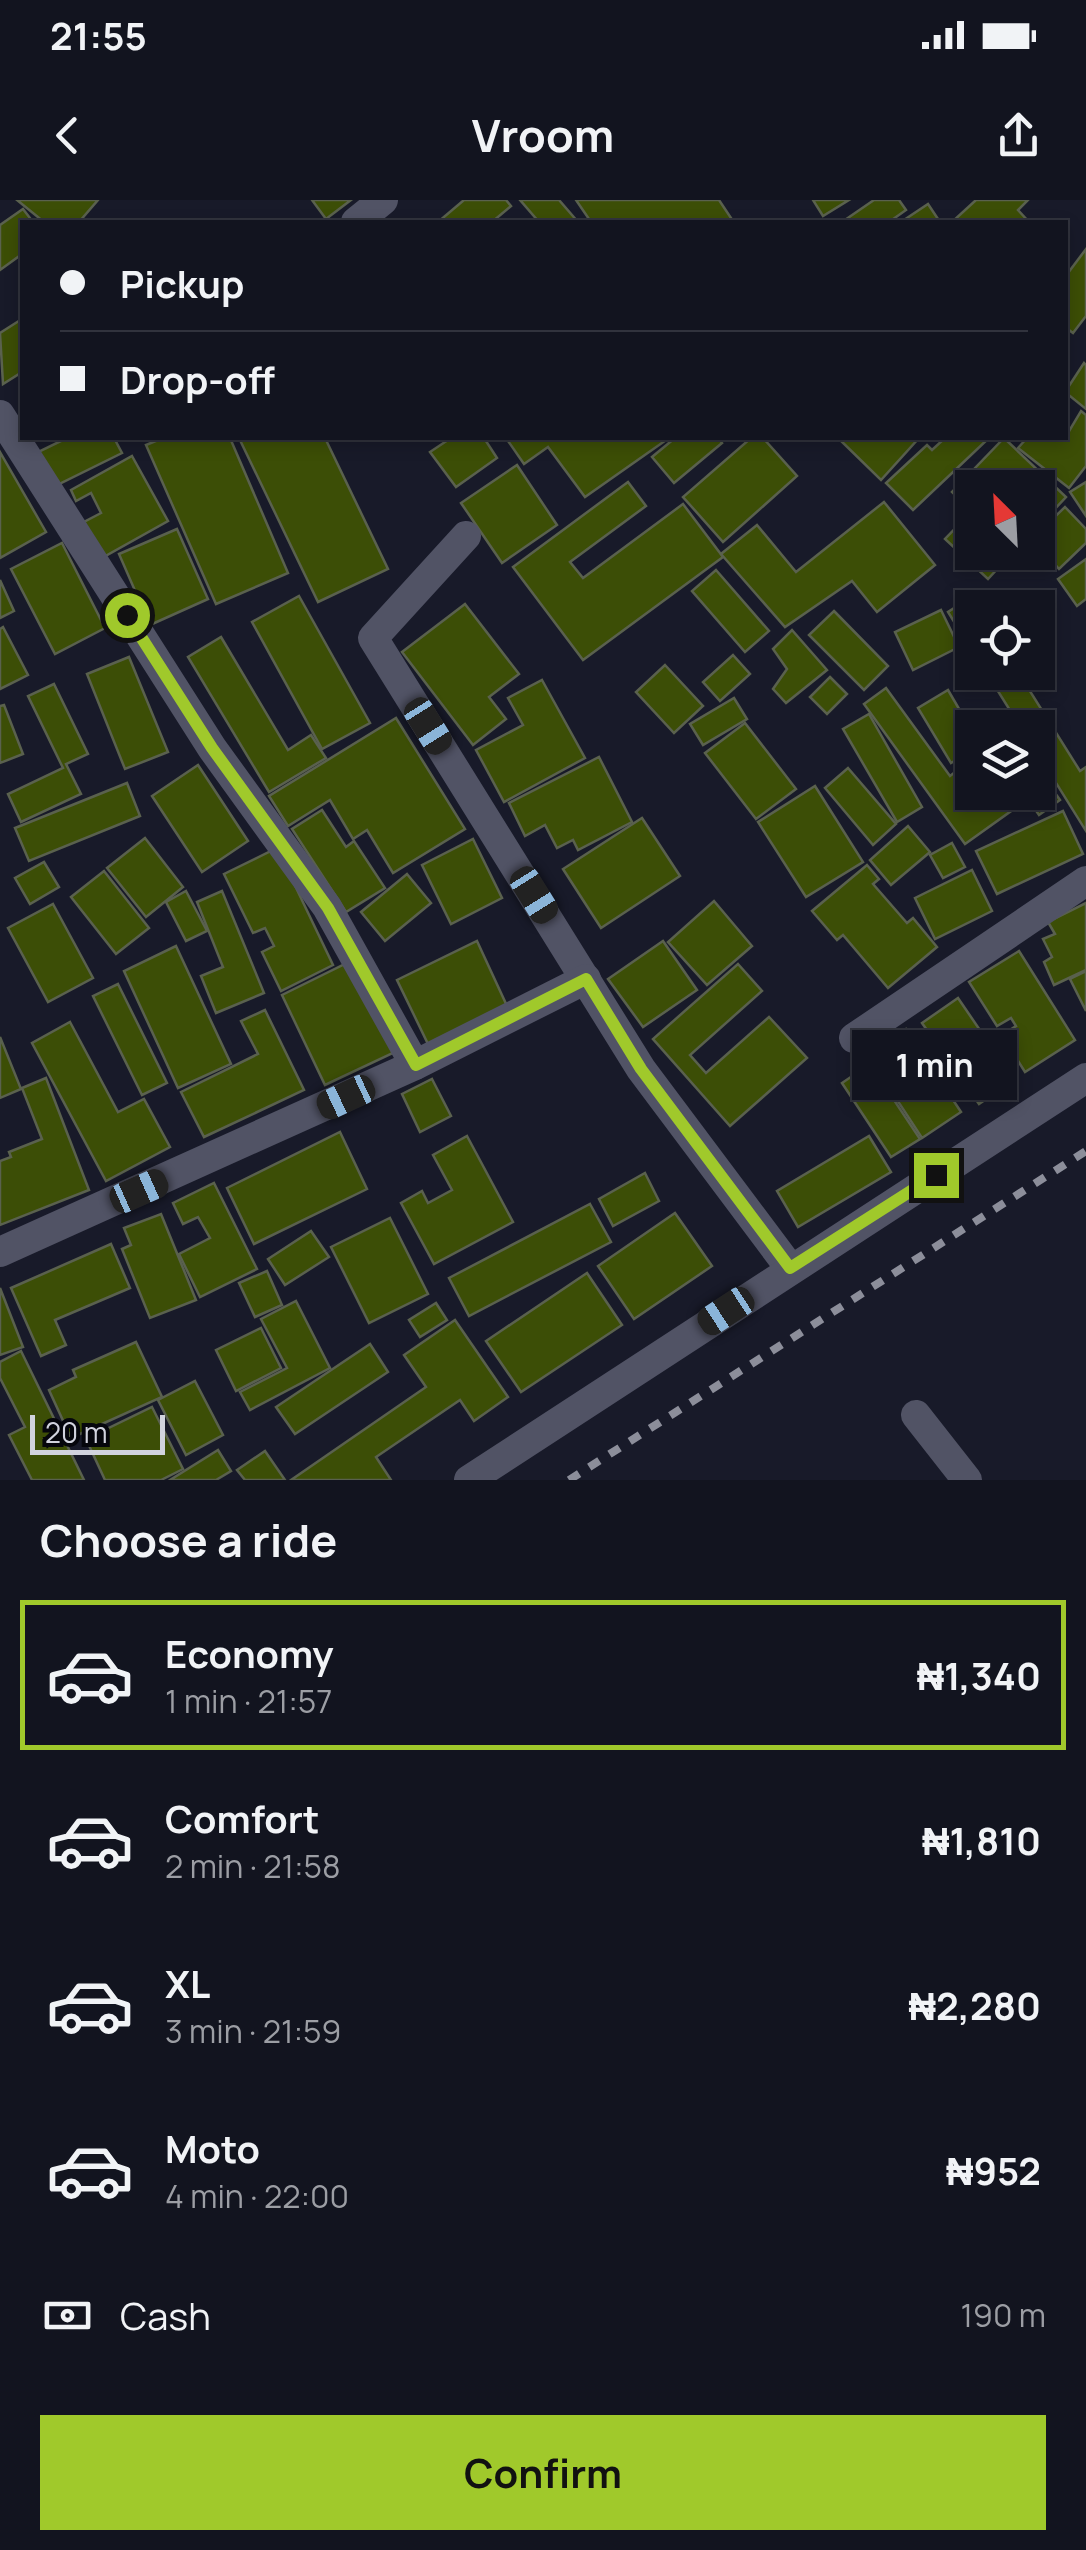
<!DOCTYPE html>
<meta charset="utf-8">
<style>
:root{--surface:#12141f;--page:#1f212c;--text:#f1f3f6;--muted:#9c9ea4;--line:#31333d;--accent:#a0c92b}
body{margin:0;font-family:Manrope,sans-serif;background:var(--page);color:var(--text);height:100vh;display:flex;flex-direction:column;font-size:38px;white-space:nowrap}
*{box-sizing:border-box;margin:0}
p{font-size:32px;color:var(--muted)}
.icon{flex:none;width:55px;height:55px;fill:none;stroke:currentColor;stroke-width:2;stroke-linecap:round;stroke-linejoin:round}
.map{position:relative;height:1280px;overflow:hidden}
.details{display:flex;flex-direction:column;background:var(--surface);flex:1}
.details>*{flex:none}
.banner{position:absolute;left:20px;top:20px;width:1048px;height:220px;border-radius:0px;box-shadow:0 5px 15px #0003,0 0 0 2px var(--line);display:grid;align-content:center;height:220px;padding:0 40px;background:var(--surface)}
.needle{width:65px;rotate:336deg}
.buttons{position:absolute;left:955px;top:270px;display:grid;gap:20px}
.buttons a{display:grid;place-items:center;width:100px;height:100px;border-radius:0px;background:var(--surface);box-shadow:0 5px 15px #0003,0 0 0 2px var(--line);font-size:50px}
.scale{position:absolute;left:30px;bottom:25px;width:135px;box-sizing:border-box;padding-left:10px;border:5px solid #d1d3de;border-top:0;font-size:28px;line-height:35px;white-space:nowrap;color:#d1d3de;-webkit-text-stroke:8px #05060c;paint-order:stroke}
.end{position:absolute;width:45px;height:45px;margin:-22px;border:12px solid #a0c92b;background:#111;box-shadow:0 0 0 5px #111}
.from{border-radius:50%}
.bubble{position:absolute;height:70px;border-radius:0px;background:var(--surface);box-shadow:0 5px 15px #0003,0 0 0 2px var(--line);font-size:32px;font-weight:700;line-height:70px;text-align:center}
.car{position:absolute;width:30px;height:60px;margin:-30px -15px;border-radius:12px;box-shadow:0 0 8px 2px #0007;background:linear-gradient(#222 24%,#8ab4d8 0 40%,#222 0 76%,#8ab4d8 0 86%,#222 0)}
.banner b{display:flex;align-items:center;gap:35px;height:95px;font-size:38px}
.banner b+b{border-top:2px solid var(--line)}
.banner i{width:25px;height:25px;background:var(--text)}
ul{padding:0;list-style:none}
li{display:flex;align-items:center;gap:30px;height:150px;margin:0 20px 15px;padding:0 20px;border:5px solid transparent;border-radius:0px}
li div{flex:1}
li b{display:block;font-size:38px}
li em{font-style:normal;font-weight:700}
li.on{border-color:var(--accent)}
li>.icon{width:90px;height:90px;stroke-width:1.5}
h2{padding:0 40px;font-size:45px;line-height:120px}
.pay{display:flex;align-items:center;gap:25px;height:110px;padding:0 40px;font-size:38px}
.pay p{margin-inline-start:auto}
.button{display:flex;gap:20px;margin-top:auto;padding:20px 40px}
.button a{flex:1;height:115px;border-radius:0px;background:var(--accent);color:#111;font-size:40px;font-weight:700;line-height:115px;text-align:center}
.status{display:flex;justify-content:space-between;align-items:center;height:70px;padding:0 50px;background:var(--surface);direction:ltr}
.status svg{height:28px;fill:currentColor}
header{display:flex;justify-content:space-between;align-items:center;height:130px;padding:0 40px;background:var(--surface);font-size:45px;font-weight:700}
.map>svg:first-child{display:block}
.building{fill:#3c4e06;stroke:#5a614e;stroke-width:2.5}
.lines{fill:none;stroke-linecap:round;stroke-linejoin:round}
.street{stroke:#515365;stroke-width:30}
.rail{stroke:#8c8e9a;stroke-width:8;stroke-dasharray:12 12;stroke-linecap:butt}
.route{stroke:#a0c92b;stroke-width:12}
</style>
<div class="status"><b>21:55</b><svg viewBox="0 0 49 12"><path d="M0 12V9h3v3zM5 12V6h3v6zM10 12V3h3v9zM15 12V0h3v12zM26 1h20v11H26zM47 4h2v5h-2z"/></svg></div>
<header><svg class="icon" aria-label="back" viewBox="0 0 24 24"><path d="M15 5l-7 7 7 7"/></svg>Vroom<svg class="icon" aria-label="share" viewBox="0 0 24 24"><path d="M12 15V3M7 8l5-5 5 5M5 13v7h14v-7"/></svg></header>
<div class="map">
<svg width="1086" height="1280" viewBox="0 0 1086 1280">
<rect width="100%" height="100%" fill="#181a29"/>
<!-- building -->
<g class="building">
<path d="M17,0H98L79,22H44Z"/>
<path d="M312,0H351L326,19Z"/>
<path d="M464,0H506L511,6L492,22H438Z"/>
<path d="M520,0H559L578,22H539Z"/>
<path d="M576,0H719L733,21L591,22Z"/>
<path d="M813,0H849L823,16Z"/>
<path d="M874,0H899L906,10L889,22H842Z"/>
<path d="M976,0H1028L1018,10L1029,22H952Z"/>
<path d="M928,4L940,22H901Z"/>
<path d="M23,9L33,22H22V54L0,70V25Z"/>
<path d="M1086,49V116L1073,133L1065,127V77Z"/>
<path d="M22,119V172L3,184L0,133Z"/>
<path d="M1084,163L1086,165V209L1065,192Z"/>
<path d="M1081,211L1086,215V266L1069,288L1018,248L1027,238H1065Z"/>
<path d="M67,238H114L122,253L53,287L36,253Z"/>
<path d="M163,238H230L288,373L216,404L146,245Z"/>
<path d="M239,238H325L388,369L318,402Z"/>
<path d="M451,238H484L497,258L456,287L430,252Z"/>
<path d="M506,238H669L585,297L548,247L524,264Z"/>
<path d="M675,238H718L722,243L674,283L652,257Z"/>
<path d="M751,238H763L797,276L723,342L683,297Z"/>
<path d="M838,238H919L881,280Z"/>
<path d="M945,238H989L913,310L886,283L927,245L932,250Z"/>
<path d="M1004,238L1066,297L1038,327V288H972V352H1013L988,379L945,339L972,311L952,292Z"/>
<path d="M0,252L46,332L0,358Z"/>
<path d="M132,256L168,321L100,359L80,324L101,313L91,293L76,301L71,290Z"/>
<path d="M517,265L557,325L502,363L461,303Z"/>
<path d="M628,282L646,306L570,362L583,378L683,304L723,357L583,460L513,367Z"/>
<path d="M1086,282V316L1070,292Z"/>
<path d="M884,302L935,365L877,412L852,381L785,427L721,354L757,325L796,372Z"/>
<path d="M1065,307L1086,329V343L1059,369L1038,345V333Z"/>
<path d="M177,329L208,399L150,425L119,354Z"/>
<path d="M62,343L105,428L55,454L11,369Z"/>
<path d="M1086,359V399L1077,406L1058,379Z"/>
<path d="M716,370L769,431L745,452L692,391Z"/>
<path d="M0,380L14,411L0,418Z"/>
<path d="M299,396L370,523L322,549L252,422Z"/>
<path d="M970,398L977,408H972V451L948,412Z"/>
<path d="M465,404L519,474L489,497L506,519L473,545L402,452Z"/>
<path d="M941,410L959,447L913,470L895,432Z"/>
<path d="M834,411L888,466L864,490L809,435Z"/>
<path d="M3,427L28,475L0,489V429Z"/>
<path d="M792,430L827,470L786,503L773,489L787,469L773,449Z"/>
<path d="M221,437L288,550L311,535L326,558L269,592L188,457Z"/>
<path d="M733,455L750,474L720,501L703,482Z"/>
<path d="M129,457L168,552L125,569L87,474Z"/>
<path d="M665,465L703,506L674,533L636,492Z"/>
<path d="M986,472H1018L1080,571L1086,567V631L1038,554V528H1021Z"/>
<path d="M830,477L847,494L827,514L810,497Z"/>
<path d="M542,480L585,558L504,602L476,550L523,525L508,498Z"/>
<path d="M54,484L88,554L66,564L81,594L21,622L8,594L63,568L28,496Z"/>
<path d="M886,488L950,576L972,559V592H1038V569L1060,600L1039,615L1028,599L965,644L864,504Z"/>
<path d="M948,490L972,531V550L951,563L918,508Z"/>
<path d="M734,498L747,519L703,545L690,524Z"/>
<path d="M4,505L23,554L0,563V506Z"/>
<path d="M869,514L922,607L897,622L843,529Z"/>
<path d="M396,518L465,629L393,673L367,630L353,639L330,600L288,626L269,596Z"/>
<path d="M745,523L796,589L756,619L705,553Z"/>
<path d="M599,557L632,622L578,650L573,640L557,648L545,625L525,636L509,603Z"/>
<path d="M198,565L248,641L202,672L152,596Z"/>
<path d="M848,568L896,624L873,645L825,588Z"/>
<path d="M127,583L140,616L29,661L15,628Z"/>
<path d="M815,586L863,662L806,697L758,622Z"/>
<path d="M322,610L346,647L354,641L385,688L346,712L292,629Z"/>
<path d="M1063,611L1083,654L997,694L976,651Z"/>
<path d="M642,618L680,676L601,728L563,669Z"/>
<path d="M908,626L930,652L891,685L870,660Z"/>
<path d="M145,638L183,687L146,717L107,668Z"/>
<path d="M473,639L502,698L451,724L422,665Z"/>
<path d="M952,643L965,667L943,678L930,655Z"/>
<path d="M277,648L333,765L281,791L262,752L274,746L265,728L253,733L224,674Z"/>
<path d="M44,662L59,687L30,704L15,678Z"/>
<path d="M867,665L879,679L873,684L907,723L913,718L937,747L888,788L843,735L837,740L812,711Z"/>
<path d="M972,670L992,711L935,739L915,698Z"/>
<path d="M104,671L149,728L116,754L71,697Z"/>
<path d="M407,674L431,703L385,741L361,712Z"/>
<path d="M186,691L207,731L186,741L166,702Z"/>
<path d="M222,691L264,793L216,813L201,776L223,767L197,702Z"/>
<path d="M714,701L752,746L707,785L668,742Z"/>
<path d="M1086,703V770L1054,785L1044,762L1052,757L1043,739L1055,734L1048,722Z"/>
<path d="M53,704L93,778L48,802L8,728Z"/>
<path d="M477,741L507,806L428,844L397,780Z"/>
<path d="M663,741L697,790L643,827L608,779Z"/>
<path d="M176,746L231,864L178,888L124,771Z"/>
<path d="M1019,751L1075,840L1025,872L1002,835L1016,826L1011,818L997,826L969,782Z"/>
<path d="M349,762L393,853L325,885L282,795Z"/>
<path d="M738,764L762,791L690,855L706,873L769,817L807,858L730,926L653,839Z"/>
<path d="M1086,771V811L1070,779Z"/>
<path d="M118,784L167,883L142,895L93,796Z"/>
<path d="M958,798L1014,880L979,904L922,823Z"/>
<path d="M265,810L304,890L204,937L181,892L258,854L241,821Z"/>
<path d="M70,822L118,912L144,899L170,947L106,981L32,843Z"/>
<path d="M906,829L961,912L922,938L867,854Z"/>
<path d="M0,837L21,889L0,898Z"/>
<path d="M870,864L920,939L891,957L842,883Z"/>
<path d="M46,878L89,990L0,1025V961L11,957L9,952L42,939L22,888Z"/>
<path d="M432,879L451,916L420,932L402,894Z"/>
<path d="M340,932L367,989L254,1044L227,988Z"/>
<path d="M467,936L513,1022L434,1064L401,1003L422,991L428,1003L452,990L433,955Z"/>
<path d="M869,936L891,972L798,1027L777,991Z"/>
<path d="M645,973L659,1001L613,1026L599,999Z"/>
<path d="M214,983L257,1069L200,1097L179,1054L210,1038L198,1017L183,1024L173,1003Z"/>
<path d="M590,1004L611,1042L469,1116L449,1078Z"/>
<path d="M675,1013L712,1066L634,1119L598,1066Z"/>
<path d="M161,1014L196,1100L150,1118L122,1049L131,1045L124,1028Z"/>
<path d="M390,1018L428,1094L369,1123L331,1047Z"/>
<path d="M311,1031L329,1057L285,1085L268,1059Z"/>
<path d="M111,1044L130,1088L55,1120L66,1145L41,1156L11,1088Z"/>
<path d="M267,1071L282,1105L255,1117L239,1083Z"/>
<path d="M587,1073L622,1125L521,1192L486,1141Z"/>
<path d="M0,1088L23,1147L0,1155Z"/>
<path d="M296,1101L330,1168L250,1210L240,1192L287,1168L261,1119Z"/>
<path d="M436,1103L447,1120L420,1137L409,1120Z"/>
<path d="M455,1120L508,1197L474,1221L460,1200L376,1257L391,1280H291L426,1187L404,1155Z"/>
<path d="M261,1128L281,1168L236,1191L216,1150Z"/>
<path d="M136,1142L162,1197L71,1238L49,1190L76,1177L73,1170Z"/>
<path d="M370,1144L388,1172L295,1234L276,1207Z"/>
<path d="M21,1151L84,1280H32L9,1235L25,1227L0,1178V1162Z"/>
<path d="M195,1181L223,1235L186,1255L158,1200Z"/>
<path d="M152,1207L183,1269L161,1280H105L86,1239Z"/>
<path d="M218,1250L231,1271L216,1280H170Z"/>
<path d="M265,1251L285,1280H245L237,1270Z"/>
</g>
<g class="lines">
<!-- street -->
<g class="street">
<path d="M356,22L383,0"/>
<path d="M0,215L212,548L327,707L415,865"/>
<path d="M466,336L373,438L641,869L790,1068"/>
<path d="M854,838L1086,681"/>
<path d="M0,1052L415,865L586,779"/>
<path d="M916,1215L967,1280"/>
<path d="M469,1280L1086,878"/>
</g>
<!-- rail -->
<path class="rail" d="M569,1280L1086,951"/>
</g>
<g class="lines">
<!-- route -->
<path class="route" d="M127,415L212,548L328,708L416,865L586,779L641,869L790,1068L936,975"/>
</g>
</svg>
<div class="buttons">
<a><svg class="needle" viewBox="-14 -14 28 28"><path d="M0-13l5 13h-10z" fill="#e53935"/><path d="M0 13l5-13h-10z" fill="#9c9ea4"/></svg></a>
<a><svg class="icon" aria-label="locate" viewBox="0 0 24 24"><circle cx="12" cy="12" r="6"/><path d="M12 2v4M12 18v4M2 12h4M18 12h4"/></svg></a>
<a><svg class="icon" aria-label="layers" viewBox="0 0 24 24"><path d="M12 4l9 5-9 5-9-5zM3 14l9 5 9-5"/></svg></a>
</div>
<div class="scale">20 m</div>
<i class="end from" style="left:127px;top:415px"></i>
<i class="end" style="left:936px;top:975px"></i>
<div class="bubble" style="left:852px;top:830px;width:165px">1 min</div>
<i class="car" style="left:428px;top:526px;rotate:148deg"></i>
<i class="car" style="left:534px;top:695px;rotate:148deg"></i>
<i class="car" style="left:346px;top:897px;rotate:245deg"></i>
<i class="car" style="left:139px;top:991px;rotate:66deg"></i>
<i class="car" style="left:726px;top:1111px;rotate:237deg"></i>
<div class="banner">
<b><i class="from"></i>Pickup</b>
<b><i></i>Drop-off</b>
</div>
</div>
<section class="details">
<h2>Choose a ride</h2>
<ul>
<li class="on"><svg class="icon" aria-label="car" viewBox="0 0 24 24"><path d="M5 17H2v-5l4-1 3-4h7l3 4 3 1v5h-3M9 17h6M6 11h13"/><circle cx="7" cy="17" r="2"/><circle cx="17" cy="17" r="2"/></svg><div><b>Economy</b><p>1 min · 21:57</p></div><em>₦1,340</em></li>
<li><svg class="icon" aria-label="car" viewBox="0 0 24 24"><path d="M5 17H2v-5l4-1 3-4h7l3 4 3 1v5h-3M9 17h6M6 11h13"/><circle cx="7" cy="17" r="2"/><circle cx="17" cy="17" r="2"/></svg><div><b>Comfort</b><p>2 min · 21:58</p></div><em>₦1,810</em></li>
<li><svg class="icon" aria-label="car" viewBox="0 0 24 24"><path d="M5 17H2v-5l4-1 3-4h7l3 4 3 1v5h-3M9 17h6M6 11h13"/><circle cx="7" cy="17" r="2"/><circle cx="17" cy="17" r="2"/></svg><div><b>XL</b><p>3 min · 21:59</p></div><em>₦2,280</em></li>
<li><svg class="icon" aria-label="car" viewBox="0 0 24 24"><path d="M5 17H2v-5l4-1 3-4h7l3 4 3 1v5h-3M9 17h6M6 11h13"/><circle cx="7" cy="17" r="2"/><circle cx="17" cy="17" r="2"/></svg><div><b>Moto</b><p>4 min · 22:00</p></div><em>₦952</em></li>
</ul>
<div class="pay"><svg class="icon" aria-label="cash" viewBox="0 0 24 24"><path d="M3 7h18v10H3z"/><circle cx="12" cy="12" r="2"/></svg>Cash<p>190 m</p></div>
<div class="button"><a>Confirm</a></div>
</section>
